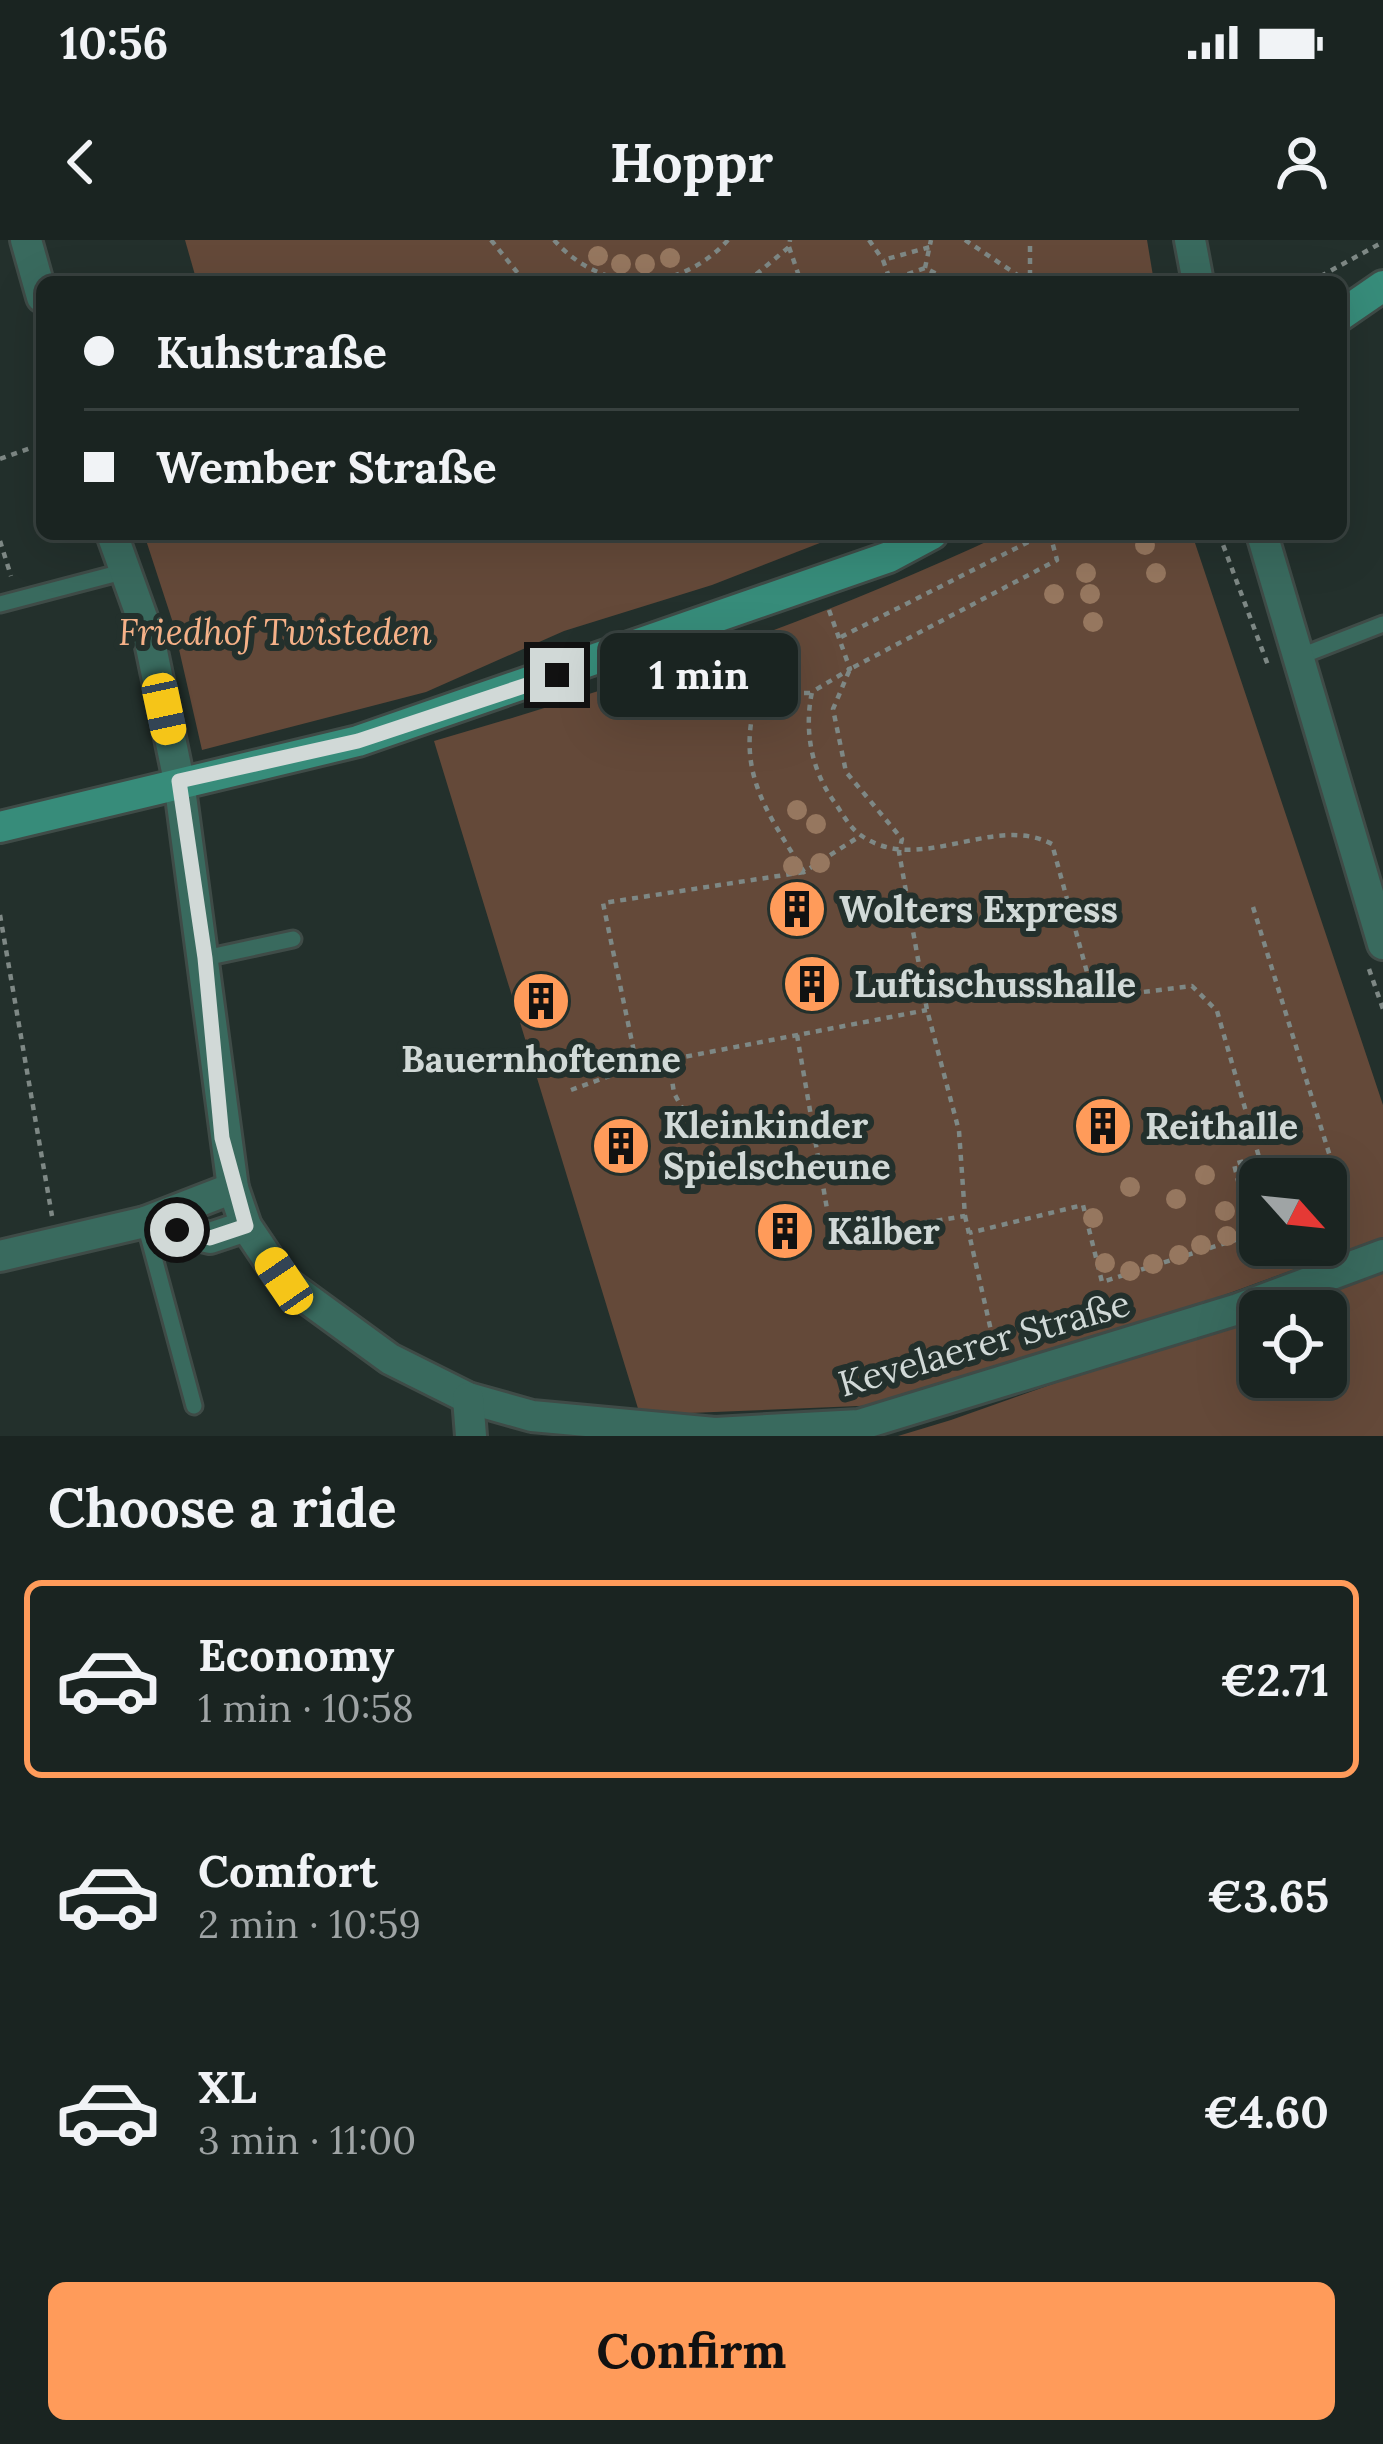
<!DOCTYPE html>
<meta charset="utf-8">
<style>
:root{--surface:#1a2421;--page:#27302e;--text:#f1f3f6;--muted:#9fa4a5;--line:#38413f;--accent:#ff9b5a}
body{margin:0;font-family:Lora,serif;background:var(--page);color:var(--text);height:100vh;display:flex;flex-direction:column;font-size:45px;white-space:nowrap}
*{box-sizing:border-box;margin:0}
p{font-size:39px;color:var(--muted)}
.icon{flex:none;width:66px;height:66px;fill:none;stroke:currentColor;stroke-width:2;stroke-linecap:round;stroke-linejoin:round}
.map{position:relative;height:1196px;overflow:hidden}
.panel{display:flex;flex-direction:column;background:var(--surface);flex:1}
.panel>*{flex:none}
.top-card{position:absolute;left:36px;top:36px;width:1311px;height:264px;border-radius:18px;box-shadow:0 12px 48px #0002,0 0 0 3px var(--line);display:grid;align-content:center;height:264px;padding:0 48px;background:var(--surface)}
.needle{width:78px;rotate:117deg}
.fabs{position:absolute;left:1239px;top:918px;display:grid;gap:24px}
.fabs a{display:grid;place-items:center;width:108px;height:108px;border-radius:18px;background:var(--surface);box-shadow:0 12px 48px #0002,0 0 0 3px var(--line);font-size:60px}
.end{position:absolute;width:54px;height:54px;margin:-27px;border:15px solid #d1d9d7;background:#111;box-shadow:0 0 0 6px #111}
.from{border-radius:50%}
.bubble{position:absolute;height:84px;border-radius:18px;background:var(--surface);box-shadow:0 12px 48px #0002,0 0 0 3px var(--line);font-size:39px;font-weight:700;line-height:84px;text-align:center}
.car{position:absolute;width:36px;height:72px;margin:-36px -18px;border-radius:15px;box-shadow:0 0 9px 3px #0007;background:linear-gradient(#f5c518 24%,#345 0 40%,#f5c518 0 76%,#345 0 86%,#f5c518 0)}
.top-card b{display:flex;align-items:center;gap:42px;height:114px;font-size:45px}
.top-card b+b{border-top:3px solid var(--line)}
.top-card i{width:30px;height:30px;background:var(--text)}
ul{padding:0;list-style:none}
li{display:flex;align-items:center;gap:36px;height:198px;margin:0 24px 18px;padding:0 24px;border:6px solid transparent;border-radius:18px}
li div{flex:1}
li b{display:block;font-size:45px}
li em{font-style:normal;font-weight:700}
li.current{border-color:var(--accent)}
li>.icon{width:108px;height:108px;stroke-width:1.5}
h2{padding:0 48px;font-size:54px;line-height:144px}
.primary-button{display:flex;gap:24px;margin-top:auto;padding:24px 48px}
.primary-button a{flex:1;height:138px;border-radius:18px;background:var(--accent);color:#111;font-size:48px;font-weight:700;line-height:138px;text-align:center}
.status{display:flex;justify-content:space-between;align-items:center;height:84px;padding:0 60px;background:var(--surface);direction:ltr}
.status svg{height:33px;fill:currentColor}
header{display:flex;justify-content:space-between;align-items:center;height:156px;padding:0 48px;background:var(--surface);font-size:54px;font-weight:700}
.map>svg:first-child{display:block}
.green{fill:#644939;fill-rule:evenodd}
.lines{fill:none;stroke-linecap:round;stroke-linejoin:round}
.service-casing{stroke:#3f4b47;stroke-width:21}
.minor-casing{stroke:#3f4b47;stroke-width:36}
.tertiary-casing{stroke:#3f4b47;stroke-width:36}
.secondary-casing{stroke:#3f4b47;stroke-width:36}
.path{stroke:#7e8885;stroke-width:4.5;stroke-dasharray:6 6;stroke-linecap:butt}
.service{stroke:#396a5e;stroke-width:15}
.minor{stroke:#396a5e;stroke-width:30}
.tertiary{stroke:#396a5e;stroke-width:30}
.secondary{stroke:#378c7a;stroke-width:30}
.tree{fill:#96775f}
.route{stroke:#d1d9d7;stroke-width:15}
.labels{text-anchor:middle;stroke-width:12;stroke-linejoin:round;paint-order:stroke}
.park-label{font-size:36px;font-style:italic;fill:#f5b188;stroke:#23302c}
.poi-label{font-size:36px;font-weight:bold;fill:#d1d9d7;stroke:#23302c;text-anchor:start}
.street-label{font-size:36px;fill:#d1d9d7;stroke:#23302c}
</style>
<div class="status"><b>10:56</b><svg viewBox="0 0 49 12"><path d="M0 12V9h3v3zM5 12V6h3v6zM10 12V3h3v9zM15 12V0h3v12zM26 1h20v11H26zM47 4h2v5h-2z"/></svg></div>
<header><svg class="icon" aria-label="back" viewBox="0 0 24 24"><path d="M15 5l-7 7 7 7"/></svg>Hoppr<svg class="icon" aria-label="person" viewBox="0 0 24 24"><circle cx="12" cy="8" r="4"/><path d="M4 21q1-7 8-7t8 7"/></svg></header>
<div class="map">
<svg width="1383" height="1196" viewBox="0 0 1383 1196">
<rect width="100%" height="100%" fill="#23302c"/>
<!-- green -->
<g class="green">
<path d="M185,0H1147L1154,42H197Z"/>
<path d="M144,294H843L712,345L564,391L426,452L202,510L173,383Z"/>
<path d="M1003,294H1192L1383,865V997L1035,1124L882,1165L640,1175L434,501C628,445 820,380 1003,294ZM1260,939H1326V1005H1260Z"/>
<path d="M1383,1027V1196H898L951,1180ZM1260,1071H1326V1137H1260Z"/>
</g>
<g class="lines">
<!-- service casing -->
<g class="service-casing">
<g id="service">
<path d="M0,364L126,331"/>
<path d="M1296,418L1383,384"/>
<path d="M205,718L293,699"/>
<path d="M145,984L194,1166"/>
</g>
</g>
<!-- minor casing -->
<g class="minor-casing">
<g id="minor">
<path d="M26,0L42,57"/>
<path d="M112,294L149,397L179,541L233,948L246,986L283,1041L390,1119L468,1158L532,1176L715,1193L859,1185L1238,1069L1383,1015"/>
<path d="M145,982L210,998L246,986"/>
<path d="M0,1016L145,982L233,948"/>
<path d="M468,1158L471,1196"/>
</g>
</g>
<!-- tertiary casing -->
<g class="tertiary-casing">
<g id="tertiary">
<path d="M1190,0L1198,42"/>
<path d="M1262,294L1383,704"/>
</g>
</g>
<!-- secondary casing -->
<g class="secondary-casing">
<g id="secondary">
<path d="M1341,75L1383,46"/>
<path d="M0,587L358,501L889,317L932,294"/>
</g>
</g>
<!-- path -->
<g class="path">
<path d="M491,0L525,42"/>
<path d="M554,0C603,55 679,54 728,0"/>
<path d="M869,0L883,20"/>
<path d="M965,0L1028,42"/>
<path d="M789,7L801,42"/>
<path d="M925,28L931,0"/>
<path d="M1030,36V0"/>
<path d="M889,37L883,20L930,7"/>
<path d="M747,42L789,7L790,0"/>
<path d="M885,42L925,28L953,42"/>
<path d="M1235,42H1238"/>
<path d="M1310,42L1383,2"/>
<path d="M0,219L42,204"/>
<path d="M799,294L802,302"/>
<path d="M1219,294L1269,428"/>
<path d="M0,301L11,336"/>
<path d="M829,370L850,429L812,452C804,489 811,529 833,560C841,571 850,589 862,596C920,636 993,573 1052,604L1094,758L1192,746L1217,771L1259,917L1234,924L1251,995L1102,1042L1083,965L969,993"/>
<path d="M841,397L1044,294"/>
<path d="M810,453H758C734,529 765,569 804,632L860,596"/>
<path d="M804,632L603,663L637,826L927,770"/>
<path d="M1253,667L1345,965L1339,969"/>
<path d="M0,675L52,976"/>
<path d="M1369,729L1383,769"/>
<path d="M797,795L832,998L965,976L959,891L927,770L899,612L902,599L846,532L833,469L850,429L1057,320L1050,294"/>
<path d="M669,820L674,853L687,877"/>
<path d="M571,850L637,826"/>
<path d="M1259,917L1265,939"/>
<path d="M965,976L992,1095"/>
</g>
<!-- service -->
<use href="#service" class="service"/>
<!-- minor -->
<use href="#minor" class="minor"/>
<!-- tertiary -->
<use href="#tertiary" class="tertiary"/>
<!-- secondary -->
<use href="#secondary" class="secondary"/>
</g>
<!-- trees -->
<g class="tree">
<circle cx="598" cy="16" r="10"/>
<circle cx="670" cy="18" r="10"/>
<circle cx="621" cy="24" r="10"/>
<circle cx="645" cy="24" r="10"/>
<circle cx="1145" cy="305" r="10"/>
<circle cx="1086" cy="333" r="10"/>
<circle cx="1156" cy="333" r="10"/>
<circle cx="1054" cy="354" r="10"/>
<circle cx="1090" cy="354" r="10"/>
<circle cx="1093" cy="382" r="10"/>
<circle cx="797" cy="570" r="10"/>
<circle cx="816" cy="584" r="10"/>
<circle cx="820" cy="623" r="10"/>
<circle cx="793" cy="626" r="10"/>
<circle cx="1205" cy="935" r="10"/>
<circle cx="1130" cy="947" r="10"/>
<circle cx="1176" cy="959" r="10"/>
<circle cx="1225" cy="971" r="10"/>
<circle cx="1093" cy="978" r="10"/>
<circle cx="1227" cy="996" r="10"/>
<circle cx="1201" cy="1005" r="10"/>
<circle cx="1179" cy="1015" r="10"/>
<circle cx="1105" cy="1023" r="10"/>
<circle cx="1153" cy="1024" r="10"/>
<circle cx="1130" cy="1031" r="10"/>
</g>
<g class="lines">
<!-- route -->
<path class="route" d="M177,990L210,998L246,986L222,898L205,718L179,541L358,501L557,435"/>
</g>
<!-- icons -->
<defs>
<g id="building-disc" transform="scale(3)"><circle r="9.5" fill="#ff9b5a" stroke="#23302c"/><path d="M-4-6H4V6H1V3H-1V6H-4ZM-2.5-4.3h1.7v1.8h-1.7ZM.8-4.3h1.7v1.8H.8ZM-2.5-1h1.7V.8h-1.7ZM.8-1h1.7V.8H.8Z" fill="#111"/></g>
</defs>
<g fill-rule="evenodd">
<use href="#building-disc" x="797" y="669"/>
<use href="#building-disc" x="812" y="744"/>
<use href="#building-disc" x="541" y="761"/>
<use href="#building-disc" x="1103" y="886"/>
<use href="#building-disc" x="621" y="906"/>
<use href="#building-disc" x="785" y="991"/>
</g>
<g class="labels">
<!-- park labels -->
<g class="park-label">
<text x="275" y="405">Friedhof Twisteden</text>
</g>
<!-- poi labels -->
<g class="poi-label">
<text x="839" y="682">Wolters Express</text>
<text x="854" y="757">Luftischusshalle</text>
<text x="541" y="832" text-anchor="middle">Bauernhoftenne</text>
<text x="663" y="898">Kleinkinder<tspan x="663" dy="41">Spielscheune</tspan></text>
<text x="1145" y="899">Reithalle</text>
<text x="827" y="1004">Kälber</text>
</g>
<!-- street labels -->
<g class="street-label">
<text transform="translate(984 1103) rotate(-16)" y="13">Kevelaerer Straße</text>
</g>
</g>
</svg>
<div class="fabs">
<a><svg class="needle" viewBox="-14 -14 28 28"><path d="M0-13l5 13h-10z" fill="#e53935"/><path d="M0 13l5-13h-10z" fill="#9fa4a5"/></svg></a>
<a><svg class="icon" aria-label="locate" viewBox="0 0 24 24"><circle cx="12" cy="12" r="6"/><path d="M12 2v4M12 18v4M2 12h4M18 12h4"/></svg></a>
</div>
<i class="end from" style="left:177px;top:990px"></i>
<i class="end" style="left:557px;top:435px"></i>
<div class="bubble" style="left:600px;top:393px;width:198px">1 min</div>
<i class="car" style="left:164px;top:469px;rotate:168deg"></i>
<i class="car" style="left:284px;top:1041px;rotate:326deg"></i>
<div class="top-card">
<b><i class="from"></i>Kuhstraße</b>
<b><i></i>Wember Straße</b>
</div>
</div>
<section class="panel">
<h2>Choose a ride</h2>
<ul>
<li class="current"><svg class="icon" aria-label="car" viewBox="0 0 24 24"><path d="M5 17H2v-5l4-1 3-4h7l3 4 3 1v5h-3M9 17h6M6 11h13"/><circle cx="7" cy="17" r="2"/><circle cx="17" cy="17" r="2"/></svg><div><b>Economy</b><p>1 min · 10:58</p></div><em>€2.71</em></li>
<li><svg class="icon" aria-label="car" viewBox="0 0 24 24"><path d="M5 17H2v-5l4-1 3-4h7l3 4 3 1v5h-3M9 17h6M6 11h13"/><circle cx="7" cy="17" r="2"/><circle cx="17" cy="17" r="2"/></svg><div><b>Comfort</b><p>2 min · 10:59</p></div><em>€3.65</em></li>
<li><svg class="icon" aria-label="car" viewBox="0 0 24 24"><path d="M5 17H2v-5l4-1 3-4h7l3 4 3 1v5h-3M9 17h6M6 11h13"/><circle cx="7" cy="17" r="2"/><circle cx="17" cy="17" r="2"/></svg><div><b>XL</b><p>3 min · 11:00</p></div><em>€4.60</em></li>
</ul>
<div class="primary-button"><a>Confirm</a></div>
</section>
